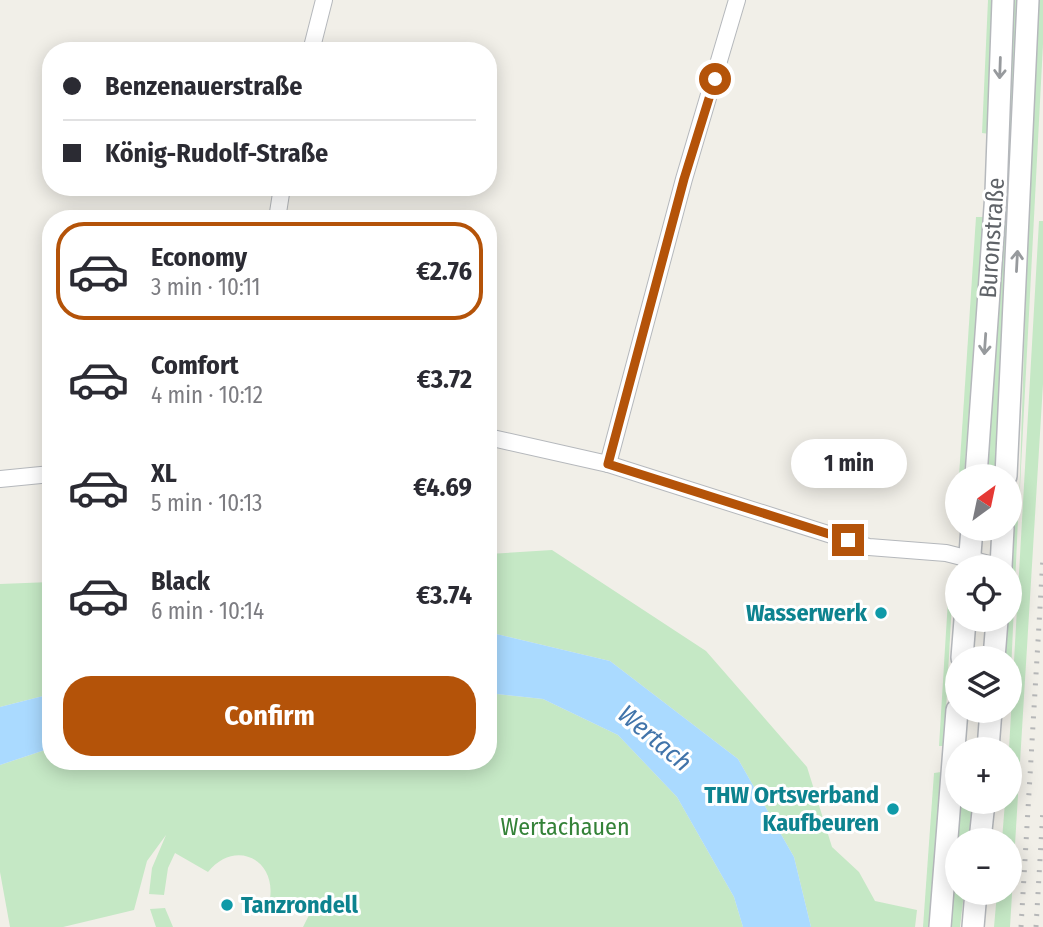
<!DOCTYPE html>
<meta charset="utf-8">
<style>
:root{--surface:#fff;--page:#f2f2f3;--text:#2b2b33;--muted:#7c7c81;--line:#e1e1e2;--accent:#b45309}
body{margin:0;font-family:"Fira Sans Condensed",sans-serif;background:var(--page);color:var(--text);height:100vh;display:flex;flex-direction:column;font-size:26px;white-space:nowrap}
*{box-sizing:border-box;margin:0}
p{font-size:23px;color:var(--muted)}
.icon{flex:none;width:38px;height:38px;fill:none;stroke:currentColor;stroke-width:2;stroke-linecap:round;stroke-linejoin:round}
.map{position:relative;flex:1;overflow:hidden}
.drawer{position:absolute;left:42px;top:210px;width:455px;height:560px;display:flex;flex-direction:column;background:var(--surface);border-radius:28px;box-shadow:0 4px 18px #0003}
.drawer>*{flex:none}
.hud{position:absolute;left:42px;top:42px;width:455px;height:154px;border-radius:28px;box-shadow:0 4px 18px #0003;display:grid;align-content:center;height:154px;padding:0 21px;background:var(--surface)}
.needle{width:46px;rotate:33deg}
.fabs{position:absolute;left:945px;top:464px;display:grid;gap:14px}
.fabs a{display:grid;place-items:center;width:77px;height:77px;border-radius:50%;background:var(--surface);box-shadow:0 4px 18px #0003;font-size:35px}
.end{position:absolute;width:32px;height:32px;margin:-16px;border:9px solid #b45309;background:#fff;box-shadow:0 0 0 4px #fff}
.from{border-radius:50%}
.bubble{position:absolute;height:49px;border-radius:24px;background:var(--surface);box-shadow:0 4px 18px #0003;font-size:23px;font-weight:700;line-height:49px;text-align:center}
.hud b{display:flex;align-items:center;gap:24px;height:66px;font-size:26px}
.hud b+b{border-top:2px solid var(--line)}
.hud i{width:18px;height:18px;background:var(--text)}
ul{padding:12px 0 0;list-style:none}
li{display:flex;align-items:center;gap:21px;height:98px;margin:0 14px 10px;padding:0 7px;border:4px solid transparent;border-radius:28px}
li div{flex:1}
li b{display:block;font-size:26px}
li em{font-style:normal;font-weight:700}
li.selected{border-color:var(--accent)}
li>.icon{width:63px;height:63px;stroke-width:1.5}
.button{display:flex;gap:14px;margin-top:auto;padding:14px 21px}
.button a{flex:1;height:80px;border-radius:28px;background:var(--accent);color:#fff;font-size:28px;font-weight:700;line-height:80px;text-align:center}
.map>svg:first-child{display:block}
.green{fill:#c5e8c5}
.water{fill:#aadaff}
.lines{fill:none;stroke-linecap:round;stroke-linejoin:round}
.minor-casing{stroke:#b5b8bc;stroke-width:18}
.tertiary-casing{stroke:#b5b8bc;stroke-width:24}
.minor{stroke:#fff;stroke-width:16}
.tertiary{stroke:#fff;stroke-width:21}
.rail{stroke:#b6b7b8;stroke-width:5;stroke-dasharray:2 9;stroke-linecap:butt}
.oneway{stroke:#979a9d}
.route{stroke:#b45309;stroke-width:9}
.culture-dot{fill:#0f9aa8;stroke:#fff;stroke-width:2.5}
.labels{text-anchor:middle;stroke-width:6;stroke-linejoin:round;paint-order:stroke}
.street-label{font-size:24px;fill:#5f6368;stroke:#fff}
.culture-label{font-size:24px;font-weight:bold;fill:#0d838f;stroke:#fff;text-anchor:end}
.park-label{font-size:24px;fill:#348238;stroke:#fff}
.water-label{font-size:26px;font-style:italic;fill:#4174aa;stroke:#fff}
</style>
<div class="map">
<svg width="1043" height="927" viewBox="0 0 1043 927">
<rect width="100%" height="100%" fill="#f1efe8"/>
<!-- green -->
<g class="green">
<path d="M988,0H995L990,134L982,133Z"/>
<path d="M1010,0H1019L997,476H985Z"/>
<path d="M1035,0H1043V44L1019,506Z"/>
<path d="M976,217H984L964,476H959Z"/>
<path d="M1039,221H1043V384L1010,927H994L997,893L1010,892V840H1002L1005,802H1010L1009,749Z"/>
<path d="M1015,519H1018L1010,693V658H1003L1006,620H1010V569Z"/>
<path d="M552,550L706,651L807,767L832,847L859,872L875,901L917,910L915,927H811L794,857L738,759L610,661L488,632V554Z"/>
<path d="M51,582V694L0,707V584Z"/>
<path d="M949,583H953L944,746H939Z"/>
<path d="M488,693L543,699L618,735L677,797L734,897L743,927H303L309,915L270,899C276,858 234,839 208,872L175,853L168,868L164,895L149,894L152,868L166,835L147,861L134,910L63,927H10L0,872V765L51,748V761H488Z"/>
<path d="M941,772L932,927H923L934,773Z"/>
<path d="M960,802H972L969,840H957V892L964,893L960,927H949Z"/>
<path d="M165,908L173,927H156L150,909Z"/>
</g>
<!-- water -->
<g class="water">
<path d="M488,632L610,661L738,759L794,857L811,927H743L734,897L677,797L618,735L543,699L488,693Z"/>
<path d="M51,694V748L0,765V707Z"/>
</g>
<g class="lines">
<!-- minor casing -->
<g class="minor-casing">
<g id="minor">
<path d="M311,51L324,0"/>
<path d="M277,219L282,187"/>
<path d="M488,437L608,464L869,547L946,553L1001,567"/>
<path d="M608,464L684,179L737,0"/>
<path d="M0,479L51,474"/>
</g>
</g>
<!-- tertiary casing -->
<g class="tertiary-casing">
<g id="tertiary">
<path d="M976,476L996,193L1003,0"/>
<path d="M1006,476L1028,0"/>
<path d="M969,567L972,528"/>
<path d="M1001,567L1003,528"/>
<path d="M962,658L965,620"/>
<path d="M994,658L997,620"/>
<path d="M988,749L991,710"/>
<path d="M980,840L984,802"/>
<path d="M940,927L957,710"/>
<path d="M973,927L976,892"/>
</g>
</g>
<!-- minor -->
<use href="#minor" class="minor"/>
<!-- tertiary -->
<use href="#tertiary" class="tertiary"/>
<!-- rail -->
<g class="rail">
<path d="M1021,927L1043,557"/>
<path d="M1036,927L1043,809"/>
</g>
</g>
<!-- one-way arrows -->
<defs><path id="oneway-shaft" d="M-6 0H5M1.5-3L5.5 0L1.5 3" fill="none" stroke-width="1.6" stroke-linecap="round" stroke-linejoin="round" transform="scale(1.75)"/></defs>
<g class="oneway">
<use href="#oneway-shaft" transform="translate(1000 68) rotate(92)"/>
<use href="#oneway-shaft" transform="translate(1017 261) rotate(-87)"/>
<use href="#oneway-shaft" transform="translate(985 344) rotate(94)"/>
</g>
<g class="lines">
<!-- route -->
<path class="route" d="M715,79L684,179L608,464L848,540"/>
</g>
<!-- markers -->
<g class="culture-dot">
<circle cx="881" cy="613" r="7"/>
<circle cx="893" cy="809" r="7"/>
<circle cx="227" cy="905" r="7"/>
</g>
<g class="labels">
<!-- street labels -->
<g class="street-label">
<text transform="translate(992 238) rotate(-86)" y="8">Buronstraße</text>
</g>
<!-- culture labels -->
<g class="culture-label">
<text x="867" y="621">Wasserwerk</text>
<text x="879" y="803">THW Ortsverband<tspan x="879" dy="28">Kaufbeuren</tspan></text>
<text x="241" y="913" text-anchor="start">Tanzrondell</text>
</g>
<!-- park labels -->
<g class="park-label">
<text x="565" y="835">Wertachauen</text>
</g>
<!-- water labels -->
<g class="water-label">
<text transform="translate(655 738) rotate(40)" y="9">Wertach</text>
</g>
</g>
</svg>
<div class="fabs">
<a><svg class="needle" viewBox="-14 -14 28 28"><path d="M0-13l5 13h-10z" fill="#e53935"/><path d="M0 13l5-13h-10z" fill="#7c7c81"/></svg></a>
<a><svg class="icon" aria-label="locate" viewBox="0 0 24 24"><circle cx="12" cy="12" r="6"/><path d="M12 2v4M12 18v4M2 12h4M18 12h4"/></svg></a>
<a><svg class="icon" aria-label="layers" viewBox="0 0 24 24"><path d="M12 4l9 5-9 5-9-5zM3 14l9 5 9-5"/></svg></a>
<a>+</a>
<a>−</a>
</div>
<i class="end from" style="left:715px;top:79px"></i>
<i class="end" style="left:848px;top:540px"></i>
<div class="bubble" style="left:791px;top:439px;width:116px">1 min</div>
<div class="hud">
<b><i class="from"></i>Benzenauerstraße</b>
<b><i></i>König-Rudolf-Straße</b>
</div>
<section class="drawer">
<ul>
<li class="selected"><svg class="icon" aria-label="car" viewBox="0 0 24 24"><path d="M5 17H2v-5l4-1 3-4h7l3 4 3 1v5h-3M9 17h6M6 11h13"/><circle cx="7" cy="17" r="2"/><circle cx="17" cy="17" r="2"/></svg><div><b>Economy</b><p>3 min · 10:11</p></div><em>€2.76</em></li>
<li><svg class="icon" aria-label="car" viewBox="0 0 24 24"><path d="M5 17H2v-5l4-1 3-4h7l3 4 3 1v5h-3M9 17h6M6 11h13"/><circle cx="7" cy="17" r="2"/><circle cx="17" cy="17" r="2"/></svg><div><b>Comfort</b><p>4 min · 10:12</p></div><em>€3.72</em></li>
<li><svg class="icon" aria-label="car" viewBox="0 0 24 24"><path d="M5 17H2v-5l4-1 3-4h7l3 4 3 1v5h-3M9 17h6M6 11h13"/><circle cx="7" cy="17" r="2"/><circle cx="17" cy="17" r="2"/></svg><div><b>XL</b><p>5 min · 10:13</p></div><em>€4.69</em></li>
<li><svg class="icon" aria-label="car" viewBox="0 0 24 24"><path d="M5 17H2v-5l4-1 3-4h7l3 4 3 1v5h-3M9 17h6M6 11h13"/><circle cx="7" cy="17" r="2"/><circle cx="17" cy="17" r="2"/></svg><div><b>Black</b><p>6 min · 10:14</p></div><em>€3.74</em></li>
</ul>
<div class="button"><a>Confirm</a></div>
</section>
</div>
